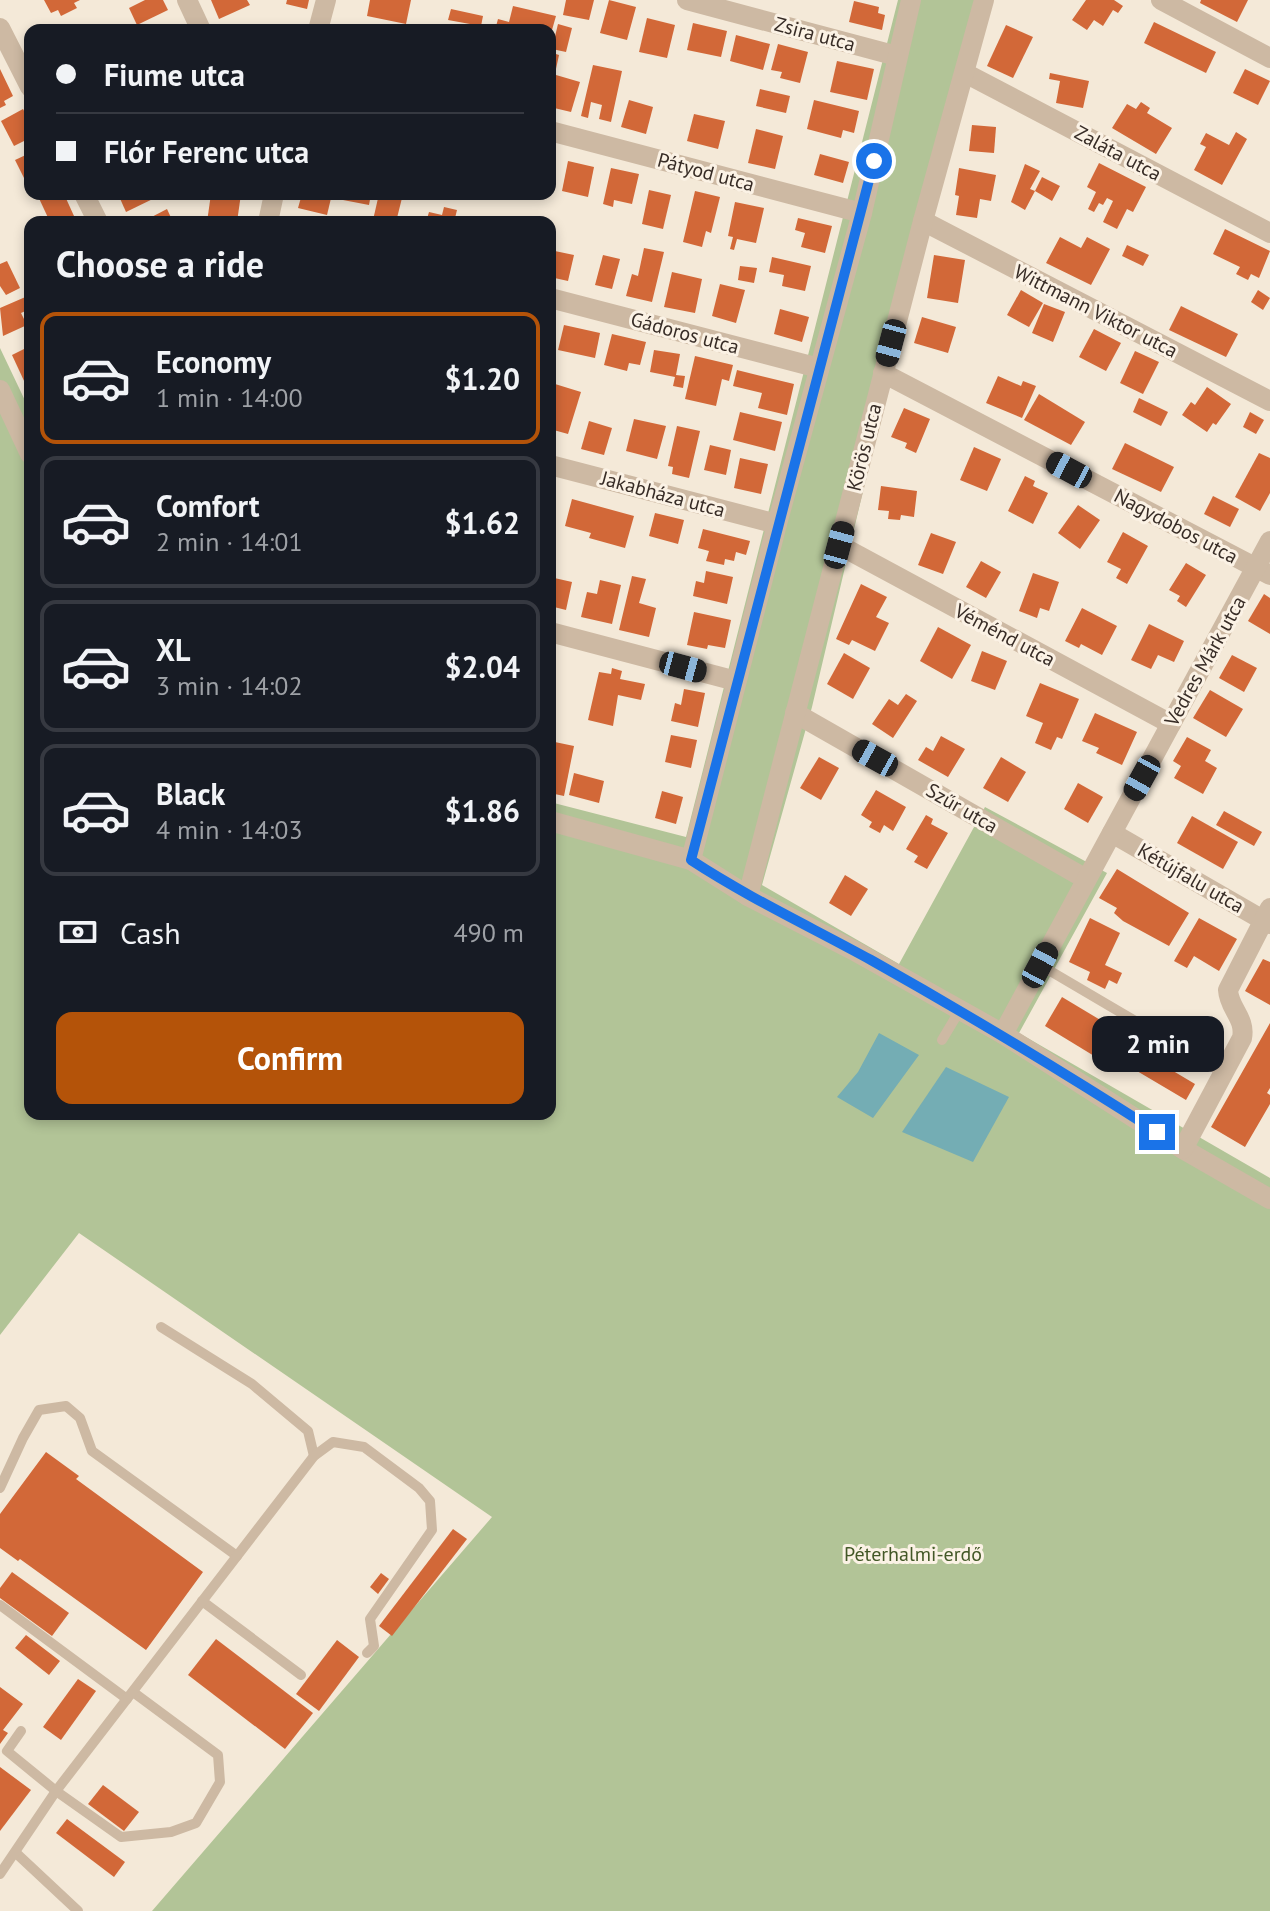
<!DOCTYPE html>
<meta charset="utf-8">
<style>
:root{--surface:#171b24;--page:#20242c;--text:#f1f3f6;--muted:#9ea1a6;--line:#363941;--accent:#b45309}
body{margin:0;font-family:"PT Sans",sans-serif;background:var(--page);color:var(--text);height:100vh;display:flex;flex-direction:column;font-size:30px;white-space:nowrap}
*{box-sizing:border-box;margin:0}
p{font-size:26px;color:var(--muted)}
.icon{flex:none;width:44px;height:44px;fill:none;stroke:currentColor;stroke-width:2;stroke-linecap:round;stroke-linejoin:round}
.map{position:relative;flex:1;overflow:hidden}
.details{position:absolute;left:24px;top:216px;width:532px;height:904px;display:flex;flex-direction:column;background:var(--surface);border-radius:16px;box-shadow:0 4px 12px #0003}
.details>*{flex:none}
.hud{position:absolute;left:24px;top:24px;width:532px;height:176px;border-radius:16px;box-shadow:0 4px 12px #0003;display:grid;align-content:center;height:176px;padding:0 32px;background:var(--surface)}
.end{position:absolute;width:36px;height:36px;margin:-18px;border:10px solid #1a73e8;background:#fff;box-shadow:0 0 0 4px #fff}
.from{border-radius:50%}
.bubble{position:absolute;height:56px;border-radius:16px;background:var(--surface);box-shadow:0 4px 12px #0003;font-size:26px;font-weight:700;line-height:56px;text-align:center}
.car{position:absolute;width:24px;height:48px;margin:-24px -12px;border-radius:10px;box-shadow:0 0 6px 2px #0007;background:linear-gradient(#222 24%,#8ab4d8 0 40%,#222 0 76%,#8ab4d8 0 86%,#222 0)}
.hud b{display:flex;align-items:center;gap:28px;height:76px;font-size:30px}
.hud b+b{border-top:2px solid var(--line)}
.hud i{width:20px;height:20px;background:var(--text)}
ul{padding:0;list-style:none}
li{display:flex;align-items:center;gap:24px;height:132px;margin:0 16px 12px;padding:0 16px;border:4px solid var(--line);border-radius:16px}
li div{flex:1}
li b{display:block;font-size:30px}
li em{font-style:normal;font-weight:700}
li.on{border-color:var(--accent)}
li>.icon{width:72px;height:72px;stroke-width:1.5}
h2{padding:0 32px;font-size:36px;line-height:96px}
.pay{display:flex;align-items:center;gap:20px;height:88px;padding:0 32px;font-size:30px}
.pay p{margin-inline-start:auto}
.button{display:flex;gap:16px;margin-top:auto;padding:16px 32px}
.button a{flex:1;height:92px;border-radius:16px;background:var(--accent);color:#fff;font-size:32px;font-weight:700;line-height:92px;text-align:center}
.map>svg:first-child{display:block}
.green{fill:#b2c497}
.water{fill:#74adb4}
.building{fill:#d26838}
.lines{fill:none;stroke-linecap:round;stroke-linejoin:round}
.service{stroke:#cdb9a3;stroke-width:10}
.minor{stroke:#cdb9a3;stroke-width:20}
.route{stroke:#1a73e8;stroke-width:10}
.labels{text-anchor:middle;stroke-width:6;stroke-linejoin:round;paint-order:stroke}
.street-label{font-size:20px;fill:#372c26;stroke:#fbf2e5}
.park-label{font-size:20px;fill:#435827;stroke:#fbf2e5}
</style>
<div class="map">
<svg width="1270" height="1911" viewBox="0 0 1270 1911">
<rect width="100%" height="100%" fill="#f4e9d8"/>
<!-- green -->
<path class="green" d="M898,0H979L812,707L762,885L899,964L985,807L1107,873L1019,1033L1270,1178V1911H152L492,1517L79,1233L0,1335V348L30,411V1114H550V802L686,837Z"/>
<!-- water -->
<g class="water">
<path d="M879,1033L919,1055L873,1118L837,1097L858,1072Z"/>
<path d="M946,1067L1009,1097L973,1162L902,1132Z"/>
</g>
<!-- building -->
<g class="building">
<path d="M44,0H80L74,3L77,8L61,16L58,10L51,13Z"/>
<path d="M145,0H163L168,10L137,25L129,8Z"/>
<path d="M211,0H247L250,5L219,19Z"/>
<path d="M287,0H309L307,9L286,4Z"/>
<path d="M370,0H411L406,24L367,16Z"/>
<path d="M566,0H594L589,20L563,15Z"/>
<path d="M609,0L636,7L627,40L600,33Z"/>
<path d="M1086,0H1114L1123,6L1118,13L1113,10L1103,26L1094,20L1087,30L1072,20Z"/>
<path d="M1201,0H1248L1237,22L1200,3Z"/>
<path d="M854,1L879,7L878,13L885,15L882,30L849,22Z"/>
<path d="M513,6L556,16L552,30H495L498,19L509,22Z"/>
<path d="M451,9L483,16L481,26L448,20Z"/>
<path d="M647,18L675,25L667,58L639,52Z"/>
<path d="M1154,22L1216,52L1206,73L1144,43Z"/>
<path d="M693,23L727,31L721,57L687,50Z"/>
<path d="M558,24L572,28L566,52L552,49Z"/>
<path d="M1006,25L1033,37L1013,78L987,66Z"/>
<path d="M736,35L770,44L763,70L730,61Z"/>
<path d="M778,44L808,52L800,83L780,78L782,72L771,70Z"/>
<path d="M550,52L559,55L554,78L550,77Z"/>
<path d="M837,61L874,69L867,100L830,92Z"/>
<path d="M593,65L622,71L611,122L599,119L602,105L591,102L588,118L581,116Z"/>
<path d="M0,69L13,96L4,101L6,105L0,108Z"/>
<path d="M1245,69L1270,81L1258,105L1233,93Z"/>
<path d="M1050,73L1089,81L1083,108L1056,103L1060,81L1049,79Z"/>
<path d="M556,75L580,82L571,112L550,107Z"/>
<path d="M760,89L790,96L786,113L756,106Z"/>
<path d="M629,100L653,107L646,134L621,127Z"/>
<path d="M814,100L859,111L854,133L843,130L841,138L807,129Z"/>
<path d="M1141,102L1150,108L1147,113L1172,128L1156,154L1112,128L1127,104L1136,109Z"/>
<path d="M23,109L30,122V138L14,146L1,121Z"/>
<path d="M694,114L725,121L718,149L687,141Z"/>
<path d="M972,125L996,127L994,153L969,151Z"/>
<path d="M756,129L783,136L775,169L748,163Z"/>
<path d="M1236,132L1247,139L1222,185L1194,170L1206,147L1200,144L1206,133L1229,145Z"/>
<path d="M30,153V190L15,160Z"/>
<path d="M820,154L849,162L843,183L814,175Z"/>
<path d="M568,161L594,167L588,197L562,191Z"/>
<path d="M1099,163L1146,187L1133,212L1127,209L1117,229L1103,222L1113,201L1107,198L1103,205L1099,203L1094,212L1088,209L1096,192L1087,187Z"/>
<path d="M1025,164L1040,171L1030,189L1035,191L1025,210L1011,202Z"/>
<path d="M611,168L639,174L632,204L614,200L613,207L603,204Z"/>
<path d="M959,168L996,175L991,201L980,199L977,218L956,215L959,196L955,195Z"/>
<path d="M1042,177L1060,186L1052,201L1035,191Z"/>
<path d="M649,190L671,195L663,229L642,224Z"/>
<path d="M695,191L720,197L711,233L706,231L702,247L683,242Z"/>
<path d="M37,194H64L74,216L62,222H50Z"/>
<path d="M118,194H163L126,212Z"/>
<path d="M211,194H241L237,222H207Z"/>
<path d="M302,194H332L327,215L298,208Z"/>
<path d="M344,194H371L369,205L343,200Z"/>
<path d="M379,194H403L396,222L373,220Z"/>
<path d="M735,202L764,208L756,243L737,239L734,250L730,249L733,237L728,236Z"/>
<path d="M444,207L457,210L454,222H426L429,212L442,215Z"/>
<path d="M167,209L173,222H142Z"/>
<path d="M798,218L832,226L825,253L801,247L805,233L795,230Z"/>
<path d="M1225,229L1270,251L1259,278L1251,274L1248,280L1236,274L1240,267L1213,254Z"/>
<path d="M1060,237L1081,248L1087,237L1110,249L1091,285L1046,263Z"/>
<path d="M1127,245L1149,255L1143,266L1122,256Z"/>
<path d="M644,248L664,252L652,302L626,296L632,274L638,276Z"/>
<path d="M550,250L574,255L568,281L550,277Z"/>
<path d="M603,255L620,259L612,289L595,285Z"/>
<path d="M934,255L965,260L958,303L927,298Z"/>
<path d="M772,257L811,266L805,291L782,286L784,275L769,272Z"/>
<path d="M7,261L20,288L6,295L0,286V264Z"/>
<path d="M740,266L757,268L754,283L738,280Z"/>
<path d="M672,272L702,279L695,313L664,307Z"/>
<path d="M720,284L745,290L736,323L712,316Z"/>
<path d="M1021,290L1043,303L1029,327L1007,315Z"/>
<path d="M1258,290L1270,298L1263,310L1251,302Z"/>
<path d="M30,295V309L21,313L27,325L3,336L0,308Z"/>
<path d="M1044,304L1065,312L1053,342L1032,333Z"/>
<path d="M1181,306L1238,334L1226,357L1169,330Z"/>
<path d="M780,309L809,317L802,342L774,334Z"/>
<path d="M922,317L956,327L948,353L914,343Z"/>
<path d="M564,325L600,333L595,358L558,350Z"/>
<path d="M1094,329L1121,343L1106,371L1079,357Z"/>
<path d="M612,334L646,342L640,365L629,363L627,371L604,365Z"/>
<path d="M30,346V381L25,383L12,355Z"/>
<path d="M654,350L680,354L676,375L685,376L683,388L673,386L675,377L650,372Z"/>
<path d="M1135,351L1159,362L1143,394L1120,383Z"/>
<path d="M695,356L733,365L729,381L722,379L716,406L685,399Z"/>
<path d="M737,370L794,384L787,415L758,408L762,393L733,386Z"/>
<path d="M998,376L1021,386L1023,381L1036,386L1022,418L986,403Z"/>
<path d="M555,384L581,392L568,434L550,429V401Z"/>
<path d="M1207,387L1231,404L1216,425L1213,423L1207,432L1182,415L1191,402L1195,405Z"/>
<path d="M1039,394L1085,422L1071,445L1024,420Z"/>
<path d="M1139,398L1168,412L1161,426L1133,412Z"/>
<path d="M904,408L930,419L916,453L905,448L907,443L891,437Z"/>
<path d="M740,412L782,422L775,451L733,440Z"/>
<path d="M1250,412L1264,420L1256,434L1243,427Z"/>
<path d="M634,419L666,426L657,459L626,451Z"/>
<path d="M589,421L612,428L604,455L581,449Z"/>
<path d="M677,426L700,431L689,478L672,474L673,467L668,466Z"/>
<path d="M1125,443L1174,467L1161,492L1112,469Z"/>
<path d="M710,445L731,450L726,475L704,470Z"/>
<path d="M974,447L1001,459L987,491L960,480Z"/>
<path d="M1259,453L1270,458V493L1260,511L1235,497Z"/>
<path d="M740,458L768,464L761,494L734,488Z"/>
<path d="M1025,476L1035,481L1033,486L1048,493L1033,524L1008,511Z"/>
<path d="M881,486L917,491L914,517L901,515L900,520L888,519L889,511L878,510Z"/>
<path d="M1213,496L1239,509L1230,527L1204,514Z"/>
<path d="M572,499L634,516L625,548L589,538L591,533L565,526Z"/>
<path d="M1078,505L1100,520L1080,549L1058,533Z"/>
<path d="M655,513L684,520L678,544L649,536Z"/>
<path d="M703,529L750,541L746,555L736,552L734,561L725,559L724,565L706,561L709,551L698,548Z"/>
<path d="M1123,532L1148,546L1127,584L1116,578L1121,569L1107,562Z"/>
<path d="M931,533L956,542L943,574L918,565Z"/>
<path d="M981,561L1001,572L986,598L966,587Z"/>
<path d="M1186,563L1206,575L1186,607L1177,601L1180,596L1169,590Z"/>
<path d="M706,571L733,577L727,604L693,596L696,581L704,583Z"/>
<path d="M1033,573L1059,582L1049,611L1040,608L1037,618L1019,611Z"/>
<path d="M632,576L646,579L639,603L656,608L649,637L619,630Z"/>
<path d="M550,577L572,582L566,610L550,606Z"/>
<path d="M600,580L621,585L612,624L581,617L587,592L597,594Z"/>
<path d="M861,584L887,597L876,617L889,623L875,651L852,640L849,645L836,639Z"/>
<path d="M1264,594L1270,598V634L1248,621Z"/>
<path d="M1082,608L1117,626L1102,655L1081,644L1079,648L1065,641Z"/>
<path d="M694,612L731,620L725,648L708,645L707,649L687,645Z"/>
<path d="M1149,624L1184,641L1174,662L1158,655L1151,669L1131,660Z"/>
<path d="M938,627L971,645L952,679L920,661Z"/>
<path d="M982,651L1007,661L995,690L971,681Z"/>
<path d="M844,653L870,668L853,699L827,684Z"/>
<path d="M1232,655L1257,668L1244,692L1219,678Z"/>
<path d="M612,668L622,671L620,679L645,684L641,700L618,695L613,726L588,720L599,672L611,674Z"/>
<path d="M1040,683L1079,699L1062,739L1057,737L1051,750L1035,743L1043,723L1026,716Z"/>
<path d="M684,689L705,693L698,727L671,721L675,703L681,705Z"/>
<path d="M1210,690L1243,709L1226,737L1193,718Z"/>
<path d="M906,694L917,701L893,738L872,724L889,699L898,705Z"/>
<path d="M1095,713L1137,732L1122,765L1096,753L1099,748L1082,741Z"/>
<path d="M671,735L697,740L691,768L665,762Z"/>
<path d="M941,736L965,749L948,777L918,760L926,747L933,751Z"/>
<path d="M1187,737L1211,750L1205,761L1217,768L1203,794L1174,778L1181,766L1173,761Z"/>
<path d="M550,741L574,746L564,796L550,793Z"/>
<path d="M819,757L839,768L821,800L800,788Z"/>
<path d="M1001,757L1026,772L1008,802L983,788Z"/>
<path d="M574,773L604,781L599,803L569,795Z"/>
<path d="M1078,783L1103,797L1088,823L1064,809Z"/>
<path d="M876,790L906,807L893,831L884,825L880,833L869,827L872,822L861,815Z"/>
<path d="M662,791L683,797L676,824L655,818Z"/>
<path d="M1224,811L1262,832L1254,846L1216,825Z"/>
<path d="M926,815L933,819L931,824L948,833L927,869L914,862L918,856L906,849Z"/>
<path d="M1192,816L1238,842L1223,869L1177,843Z"/>
<path d="M1117,869L1189,913L1169,946L1123,921L1114,913L1117,908L1099,898Z"/>
<path d="M845,875L868,889L851,916L829,903Z"/>
<path d="M1090,918L1120,933L1105,965L1122,973L1117,984L1109,980L1105,989L1087,980L1090,972L1069,962Z"/>
<path d="M1199,918L1237,939L1219,971L1194,956L1187,968L1174,961Z"/>
<path d="M1263,959L1270,962V1005L1245,991Z"/>
<path d="M1062,997L1122,1033L1104,1062L1045,1026Z"/>
<path d="M1270,1023V1088L1267,1093L1270,1095V1104L1245,1147L1211,1127Z"/>
<path d="M1134,1027L1152,1038L1143,1053L1195,1084L1186,1100L1115,1058Z"/>
<path d="M46,1452L79,1476L76,1479L203,1572L146,1650L20,1559L18,1561L0,1548V1514Z"/>
<path d="M453,1529L467,1539L392,1636L379,1626Z"/>
<path d="M12,1572L69,1613L52,1636L0,1598V1588Z"/>
<path d="M381,1573L389,1579L378,1594L370,1587Z"/>
<path d="M26,1635L60,1661L49,1675L15,1648Z"/>
<path d="M216,1639L313,1713L285,1749L188,1675Z"/>
<path d="M337,1640L359,1657L319,1711L296,1694Z"/>
<path d="M78,1679L96,1691L61,1740L43,1727Z"/>
<path d="M0,1687L23,1704L3,1730L8,1733L0,1744Z"/>
<path d="M0,1767L31,1790L0,1831Z"/>
<path d="M103,1785L139,1812L124,1831L88,1804Z"/>
<path d="M67,1819L125,1862L114,1877L56,1833Z"/>
</g>
<g class="lines">
<!-- service -->
<g class="service">
<path d="M1040,965L1222,1072"/>
<path d="M942,1040L960,1010"/>
<path d="M161,1327L252,1384L308,1431L314,1456"/>
<path d="M0,1488L23,1438L39,1410L66,1406L80,1418L92,1451L237,1556"/>
<path d="M202,1601L301,1675"/>
<path d="M0,1605L127,1699"/>
<path d="M21,1731L7,1751L56,1791L121,1837L171,1832L196,1823L220,1782L218,1755L133,1692"/>
<path d="M16,1853L78,1911"/>
<path d="M0,1874L56,1791L314,1456L333,1442L364,1447L419,1488L430,1501L432,1530L370,1619L374,1646L367,1653"/>
</g>
<!-- minor -->
<g class="minor">
<path d="M187,0L201,30"/>
<path d="M687,0L897,56"/>
<path d="M1161,0L1270,58"/>
<path d="M0,28L30,87"/>
<path d="M318,30L326,0"/>
<path d="M965,73L1270,233"/>
<path d="M550,131L862,213"/>
<path d="M84,194L98,222"/>
<path d="M923,221L1270,401"/>
<path d="M268,222L274,194"/>
<path d="M550,298L819,368"/>
<path d="M883,373L1270,575"/>
<path d="M0,390L30,454"/>
<path d="M550,465L777,524"/>
<path d="M839,545L1171,724"/>
<path d="M550,632L736,681"/>
<path d="M795,713L1086,879"/>
<path d="M550,821L691,860L748,896L853,950L1003,1034L1183,1149L1270,1199"/>
<path d="M1112,833L1270,924"/>
<path d="M691,860L777,524L862,213L911,0"/>
<path d="M748,896L923,221L984,0"/>
<path d="M1003,1034L1270,541"/>
<path d="M1183,1149L1242,1038C1246,1018 1229,1009 1228,990L1270,908"/>
</g>
</g>
<g class="lines">
<!-- route -->
<path class="route" d="M874,161L691,860C749,898 811,927 871,960C969,1015 1063,1072 1157,1132"/>
</g>
<g class="labels">
<!-- street labels -->
<g class="street-label">
<text transform="translate(815 34) rotate(15)" y="7">Zsira utca</text>
<text transform="translate(1118 153) rotate(28)" y="7">Zaláta utca</text>
<text transform="translate(706 172) rotate(15)" y="7">Pátyod utca</text>
<text transform="translate(1096 311) rotate(27)" y="7">Wittmann Viktor utca</text>
<text transform="translate(685 333) rotate(15)" y="7">Gádoros utca</text>
<text transform="translate(864 447) rotate(-76)" y="7">Körös utca</text>
<text transform="translate(663 494) rotate(15)" y="7">Jakabháza utca</text>
<text transform="translate(1176 526) rotate(28)" y="7">Nagydobos utca</text>
<text transform="translate(1005 635) rotate(28)" y="7">Véménd utca</text>
<text transform="translate(1205 661) rotate(-61)" y="7">Vedres Márk utca</text>
<text transform="translate(962 808) rotate(30)" y="7">Szűr utca</text>
<text transform="translate(1191 878) rotate(30)" y="7">Kétújfalu utca</text>
</g>
<!-- park labels -->
<g class="park-label">
<text x="913" y="1561">Péterhalmi-erdő</text>
</g>
</g>
</svg>
<i class="end from" style="left:874px;top:161px"></i>
<i class="end" style="left:1157px;top:1132px"></i>
<div class="bubble" style="left:1092px;top:1016px;width:132px">2 min</div>
<i class="car" style="left:891px;top:343px;rotate:195deg"></i>
<i class="car" style="left:1069px;top:470px;rotate:298deg"></i>
<i class="car" style="left:839px;top:545px;rotate:15deg"></i>
<i class="car" style="left:683px;top:667px;rotate:105deg"></i>
<i class="car" style="left:875px;top:758px;rotate:299deg"></i>
<i class="car" style="left:1142px;top:778px;rotate:209deg"></i>
<i class="car" style="left:1040px;top:965px;rotate:28deg"></i>
<div class="hud">
<b><i class="from"></i>Fiume utca</b>
<b><i></i>Flór Ferenc utca</b>
</div>
<section class="details">
<h2>Choose a ride</h2>
<ul>
<li class="on"><svg class="icon" aria-label="car" viewBox="0 0 24 24"><path d="M5 17H2v-5l4-1 3-4h7l3 4 3 1v5h-3M9 17h6M6 11h13"/><circle cx="7" cy="17" r="2"/><circle cx="17" cy="17" r="2"/></svg><div><b>Economy</b><p>1 min · 14:00</p></div><em>$1.20</em></li>
<li><svg class="icon" aria-label="car" viewBox="0 0 24 24"><path d="M5 17H2v-5l4-1 3-4h7l3 4 3 1v5h-3M9 17h6M6 11h13"/><circle cx="7" cy="17" r="2"/><circle cx="17" cy="17" r="2"/></svg><div><b>Comfort</b><p>2 min · 14:01</p></div><em>$1.62</em></li>
<li><svg class="icon" aria-label="car" viewBox="0 0 24 24"><path d="M5 17H2v-5l4-1 3-4h7l3 4 3 1v5h-3M9 17h6M6 11h13"/><circle cx="7" cy="17" r="2"/><circle cx="17" cy="17" r="2"/></svg><div><b>XL</b><p>3 min · 14:02</p></div><em>$2.04</em></li>
<li><svg class="icon" aria-label="car" viewBox="0 0 24 24"><path d="M5 17H2v-5l4-1 3-4h7l3 4 3 1v5h-3M9 17h6M6 11h13"/><circle cx="7" cy="17" r="2"/><circle cx="17" cy="17" r="2"/></svg><div><b>Black</b><p>4 min · 14:03</p></div><em>$1.86</em></li>
</ul>
<div class="pay"><svg class="icon" aria-label="cash" viewBox="0 0 24 24"><path d="M3 7h18v10H3z"/><circle cx="12" cy="12" r="2"/></svg>Cash<p>490 m</p></div>
<div class="button"><a>Confirm</a></div>
</section>
</div>
